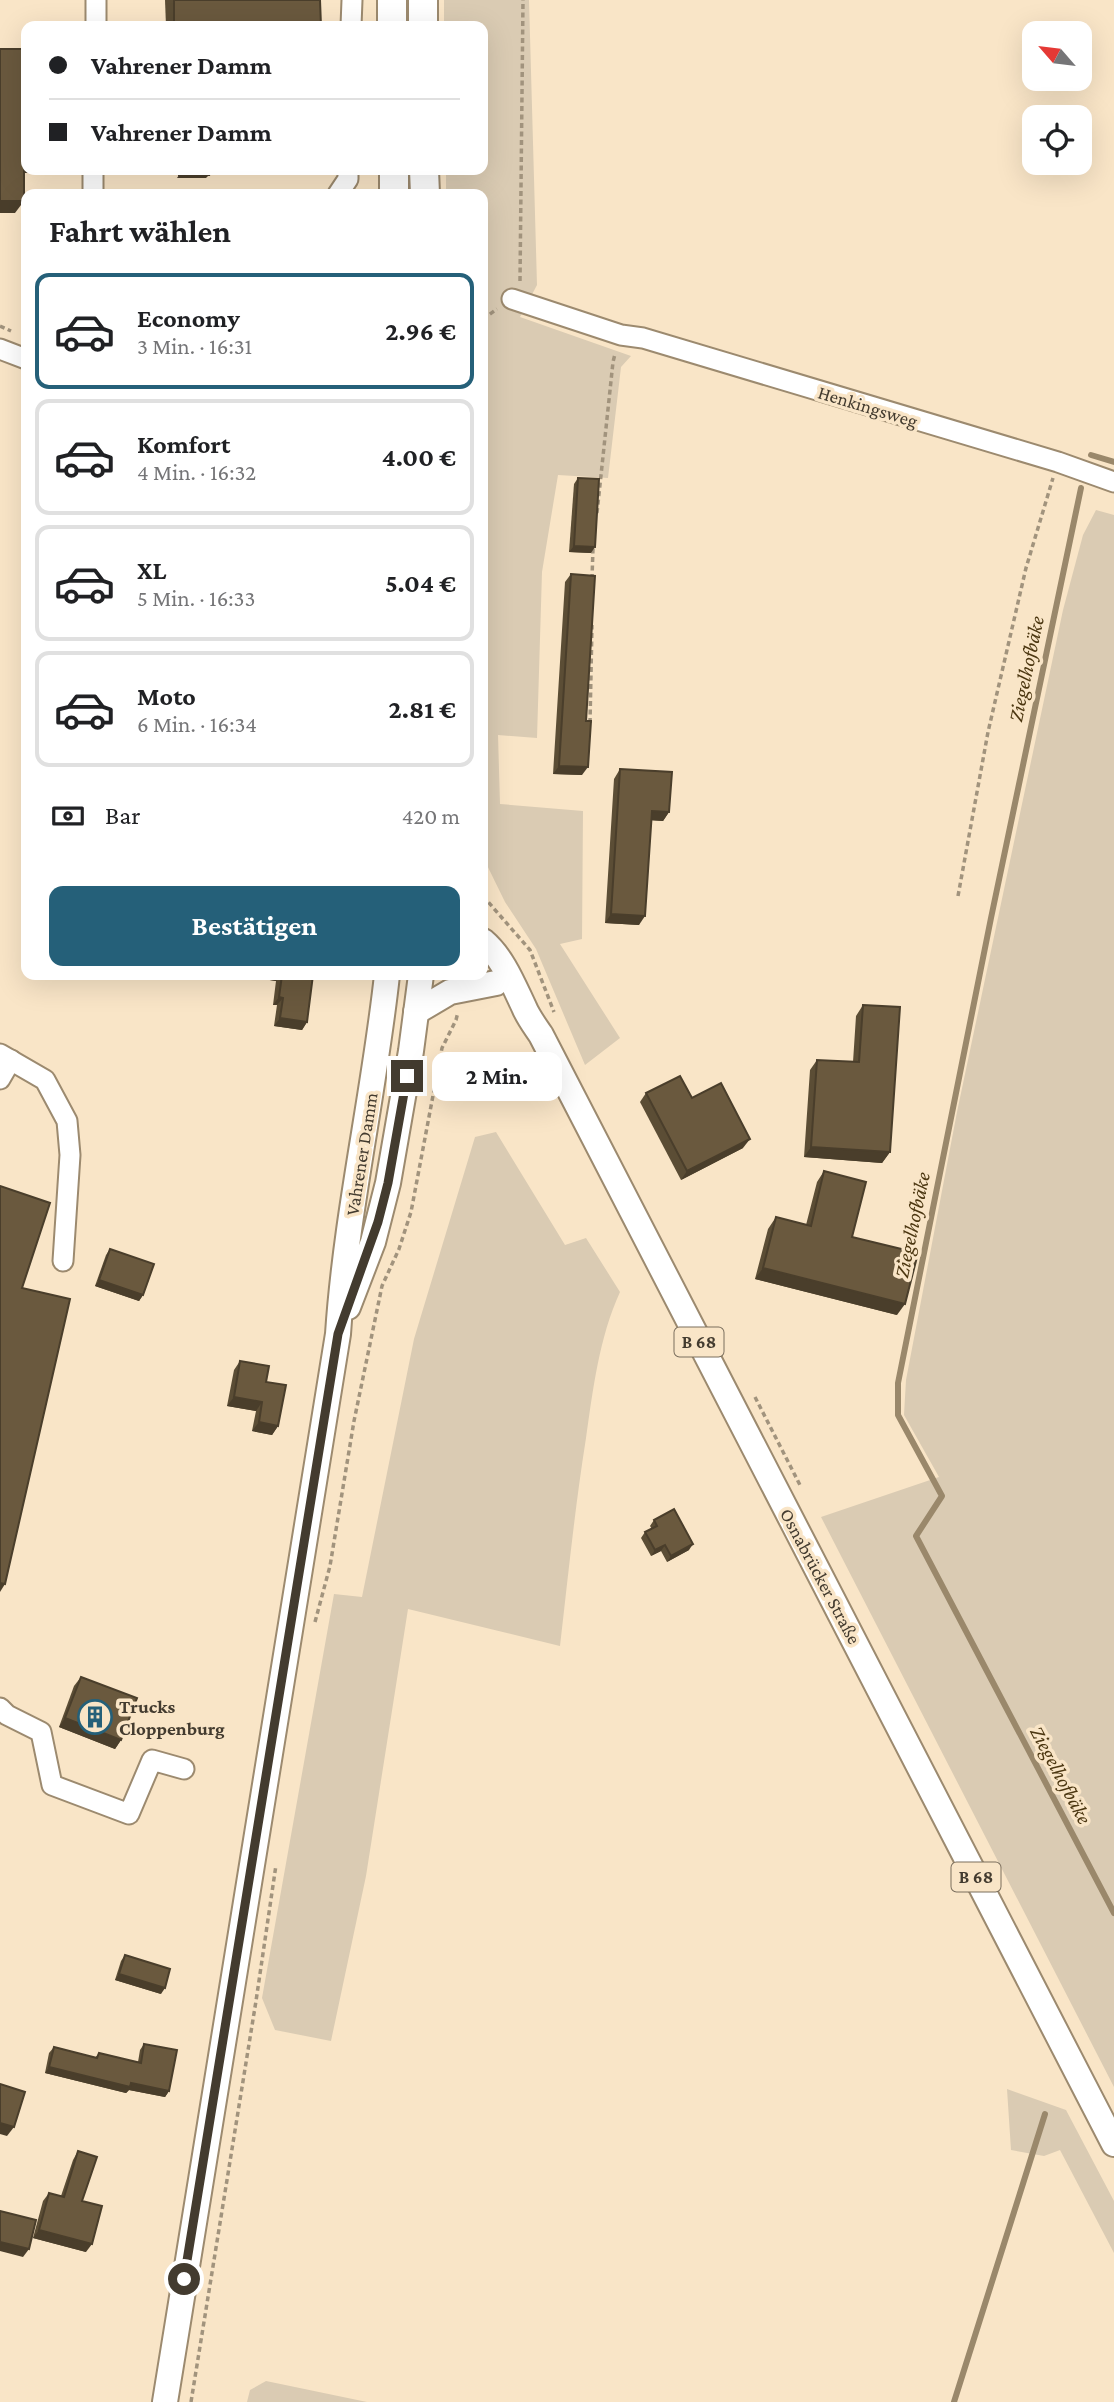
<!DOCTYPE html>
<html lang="de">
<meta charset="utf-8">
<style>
:root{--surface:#fff;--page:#f2f2f2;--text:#202124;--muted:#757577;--line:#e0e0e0;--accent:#256079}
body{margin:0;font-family:"Crimson Pro",serif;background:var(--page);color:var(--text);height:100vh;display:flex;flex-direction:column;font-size:26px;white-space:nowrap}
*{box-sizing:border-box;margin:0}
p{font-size:23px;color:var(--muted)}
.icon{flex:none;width:38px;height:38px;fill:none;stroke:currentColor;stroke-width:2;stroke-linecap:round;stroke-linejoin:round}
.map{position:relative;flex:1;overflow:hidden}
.drawer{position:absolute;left:21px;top:189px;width:467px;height:791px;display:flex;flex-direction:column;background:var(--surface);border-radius:14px;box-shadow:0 7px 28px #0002}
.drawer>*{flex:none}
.guide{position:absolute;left:21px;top:21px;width:467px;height:154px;border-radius:14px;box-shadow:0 7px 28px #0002;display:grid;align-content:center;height:154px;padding:0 28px;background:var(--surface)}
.needle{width:46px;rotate:298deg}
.fabs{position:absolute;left:1022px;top:21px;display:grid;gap:14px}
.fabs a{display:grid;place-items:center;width:70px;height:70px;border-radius:14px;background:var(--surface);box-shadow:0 7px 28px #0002;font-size:35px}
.end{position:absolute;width:32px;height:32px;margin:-16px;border:9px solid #433b2f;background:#fff;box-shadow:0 0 0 4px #fff}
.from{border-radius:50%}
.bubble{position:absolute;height:49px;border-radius:14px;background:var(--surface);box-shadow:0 7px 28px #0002;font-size:23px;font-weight:700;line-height:49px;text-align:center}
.guide b{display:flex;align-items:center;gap:24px;height:66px;font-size:26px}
.guide b+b{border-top:2px solid var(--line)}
.guide i{width:18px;height:18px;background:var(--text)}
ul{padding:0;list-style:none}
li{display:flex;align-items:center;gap:21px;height:116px;margin:0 14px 10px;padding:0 14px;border:4px solid var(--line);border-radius:14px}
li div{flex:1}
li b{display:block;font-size:26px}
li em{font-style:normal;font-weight:700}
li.active{border-color:var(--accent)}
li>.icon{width:63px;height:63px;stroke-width:1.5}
h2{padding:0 28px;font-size:32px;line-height:84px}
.pay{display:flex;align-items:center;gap:18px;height:77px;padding:0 28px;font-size:26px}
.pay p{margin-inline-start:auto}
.button{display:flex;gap:14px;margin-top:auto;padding:14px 28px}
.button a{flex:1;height:80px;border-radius:14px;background:var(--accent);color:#fff;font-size:28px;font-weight:700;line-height:80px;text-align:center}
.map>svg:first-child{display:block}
.green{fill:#dacbb3}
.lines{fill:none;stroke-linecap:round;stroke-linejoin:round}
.stream{stroke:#9a886b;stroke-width:6}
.minor-casing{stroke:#9c8a6f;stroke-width:23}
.major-casing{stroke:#9c8a6f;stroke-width:28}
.highway-casing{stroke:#9c8a6f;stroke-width:32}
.path{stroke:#a1937d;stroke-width:3.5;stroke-dasharray:5 3.5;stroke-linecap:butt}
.minor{stroke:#fff;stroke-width:19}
.major{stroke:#fff;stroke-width:24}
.highway{stroke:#fff;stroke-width:28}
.wall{fill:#5b4d35}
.shaded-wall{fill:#4a3e2b}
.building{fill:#6a593e;stroke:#4a3e2b;stroke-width:2}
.route{stroke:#433b2f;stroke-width:9}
.labels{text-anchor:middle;stroke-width:7;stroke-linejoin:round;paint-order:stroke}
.shield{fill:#f9e5c7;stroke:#7a6e5d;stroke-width:2}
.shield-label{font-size:18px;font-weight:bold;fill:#433b2f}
.street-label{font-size:19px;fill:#433b2f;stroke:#f9e5c7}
.poi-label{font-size:19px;font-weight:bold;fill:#433b2f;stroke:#f9e5c7;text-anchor:start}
.water-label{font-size:21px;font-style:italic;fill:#4c3711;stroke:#f9e5c7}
</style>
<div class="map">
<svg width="1114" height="2402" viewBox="0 0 1114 2402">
<rect width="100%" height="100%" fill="#f9e5c7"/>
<!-- green -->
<g class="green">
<path d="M444,0H529L537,285L520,317L631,356L621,367L608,478L558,475L542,572L537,738L498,735L500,804L583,811L582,939L560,944L620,1038L585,1065L536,949L505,902L483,857V194H446V170H483V26H444Z"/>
<path d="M1096,510L1114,515V2087L821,1517L939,1477L904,1415L906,1380L957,1112L1063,610L1083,535Z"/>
<path d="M496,1132L565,1245L586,1238L620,1292C599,1338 593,1389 586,1438C575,1507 568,1577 560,1646L408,1609L366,1876L331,2041L275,2030L262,1998L334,1594L362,1597L414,1339L475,1137Z"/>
<path d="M1007,2089L1066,2110L1114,2201V2253L1060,2150L1044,2156L1011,2150Z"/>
<path d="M266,2381L367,2402H247L250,2390Z"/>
</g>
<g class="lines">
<!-- stream -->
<g class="stream">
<path d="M1091,455L1114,462"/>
<path d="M1081,488L991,918L898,1383V1415L942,1496L916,1536L1114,1913"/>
<path d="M954,2402L1045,2114"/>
</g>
<!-- minor casing -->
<g class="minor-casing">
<g id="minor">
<path d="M96,26V0"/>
<path d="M351,26L352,0"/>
<path d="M93,194V170"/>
<path d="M338,194L348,179V170"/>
<path d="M512,299L621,335L643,338L1058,462L1114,482"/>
<path d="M0,349L26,359"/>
<path d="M0,1054L45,1080L67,1121L70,1155L63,1261"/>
<path d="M0,1079L11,1060"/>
<path d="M0,1708L7,1715L41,1732L52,1785L129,1814L152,1760L184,1769"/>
</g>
</g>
<!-- major casing -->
<g class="major-casing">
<g id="major">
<path d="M483,941C503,958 513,984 524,1007C528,1017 535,1026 541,1035L1114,2144"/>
<path d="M416,1012L450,992L496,983"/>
<path d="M348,1307L373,1242L388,1183L411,1051L421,975"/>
<path d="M165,2402L338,1334C346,1213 374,1095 387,975"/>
</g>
</g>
<!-- highway casing -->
<g class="highway-casing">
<g id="highway">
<path d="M392,0V26"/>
<path d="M423,0V26"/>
<path d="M394,170V194"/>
<path d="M424,170L425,194"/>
</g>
</g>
<!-- path -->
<g class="path">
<path d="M520,281L523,0"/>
<path d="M483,319L497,309"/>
<path d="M0,326L11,331"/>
<path d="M597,513L613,362L615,354"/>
<path d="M592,579L593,548"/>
<path d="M590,723L592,625"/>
<path d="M483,896L530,950L554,1012"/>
<path d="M958,896L988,732L1026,568L1053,478"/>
<path d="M755,1397L801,1487"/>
<path d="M315,1622L330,1566L354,1421L382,1286L399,1249L411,1212L442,1048L456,1020L458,1012"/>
<path d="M191,2402L256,2001L276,1865"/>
</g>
<!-- minor -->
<use href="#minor" class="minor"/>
<!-- major -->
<use href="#major" class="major"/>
<!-- highway -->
<use href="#highway" class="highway"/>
</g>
<!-- wall -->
<g class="wall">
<path d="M165,0H320L321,26H166Z"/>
<path d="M578,478L591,553L569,552L574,484Z"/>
<path d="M571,574L586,721L582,775L553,774L565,582Z"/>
<path d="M620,769L669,812L663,821L651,820L639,925L605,923L614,779Z"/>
<path d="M258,975H313L307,1022L302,1030L274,1026L277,1005H273L276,981L257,978Z"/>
<path d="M863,1005L890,1152L882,1163L804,1157L810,1070L817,1060L853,1062L856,1016Z"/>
<path d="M646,1093L692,1098L743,1148L681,1180L640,1102Z"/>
<path d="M824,1171L852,1237L897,1315L755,1279L768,1229L776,1217L806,1225L817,1182Z"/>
<path d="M110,1249L143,1295L139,1301L95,1286L106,1255Z"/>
<path d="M240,1361L266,1382L278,1426L272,1435L252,1431L256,1411L227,1406L234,1370Z"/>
<path d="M654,1520L689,1550L667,1562L661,1551L651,1556L641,1538L645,1532L652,1529L650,1526Z"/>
<path d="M81,1677L121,1740L115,1749L59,1727L74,1686Z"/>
<path d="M125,1955L161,1994L115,1980L121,1961Z"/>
<path d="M144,2044L169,2091L165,2097L129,2090L126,2093L45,2073L49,2053L54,2047L95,2058L99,2053L138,2062L140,2050Z"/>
<path d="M78,2151L82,2201L86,2252L33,2238L43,2201L49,2193L61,2196L73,2160Z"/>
</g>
<!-- shaded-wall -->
<g class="shaded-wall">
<path d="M24,161H26V170H43L41,173H15Z"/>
<path d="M179,175H209L206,178H177Z"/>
<path d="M0,201H24L15,213H0Z"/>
<path d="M574,546L595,547L591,553L569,552Z"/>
<path d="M559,766L588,767L582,775L553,774Z"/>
<path d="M652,811L669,812L663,821L646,820Z"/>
<path d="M611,914L645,916L639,925L605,923Z"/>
<path d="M260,975H280L276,981L257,978Z"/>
<path d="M279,997L283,998L277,1005H273Z"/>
<path d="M280,1018L307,1022L302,1030L274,1026Z"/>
<path d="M750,1139L743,1148L681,1180L687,1171Z"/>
<path d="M811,1147L890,1152L882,1163L804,1157Z"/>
<path d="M763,1268L905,1304L897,1315L755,1279Z"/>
<path d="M99,1280L143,1295L139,1301L95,1286Z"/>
<path d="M234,1397L262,1402L256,1411L227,1406Z"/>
<path d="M259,1422L278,1426L272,1435L252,1431Z"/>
<path d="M693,1544L689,1550L667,1562L671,1556Z"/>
<path d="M665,1545L661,1551L651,1556L655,1550Z"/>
<path d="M0,1583L5,1584L0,1592Z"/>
<path d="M65,1718L121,1740L115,1749L59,1727Z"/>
<path d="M119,1974L165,1988L161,1994L115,1980Z"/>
<path d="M49,2067L131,2083L169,2091L165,2097L129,2090L126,2093L45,2073Z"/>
<path d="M0,2123L14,2127L7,2136L0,2134Z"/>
<path d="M39,2230L92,2244L86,2252L33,2238Z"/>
<path d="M0,2242L29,2249L23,2257L0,2251Z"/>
</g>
<!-- building -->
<g class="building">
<path d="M174,0H320L321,26H174Z"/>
<path d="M0,49H26V161H24V201H0Z"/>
<path d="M179,170H208L209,175H179Z"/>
<path d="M578,478L599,479L595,547L574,546Z"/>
<path d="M571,574L595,576L586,721H591L588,767L559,766Z"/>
<path d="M620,769L672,772L669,812L652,811L645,916L611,914Z"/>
<path d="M282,975H313L307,1022L280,1018L283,998L279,997Z"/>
<path d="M863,1005L900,1007L890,1152L811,1147L817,1060L859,1062Z"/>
<path d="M680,1076L692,1098L721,1083L750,1139L687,1171L646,1093Z"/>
<path d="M824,1171L866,1182L852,1237L918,1253L905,1304L763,1268L776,1217L811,1226Z"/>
<path d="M0,1186L50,1203L22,1288L70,1299L5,1584L0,1583Z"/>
<path d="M110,1249L154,1264L143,1295L99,1280Z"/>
<path d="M240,1361L269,1366L266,1382L286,1385L278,1426L259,1422L262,1402L234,1397Z"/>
<path d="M674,1509L693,1544L671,1556L665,1545L655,1550L645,1532L657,1526L654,1520Z"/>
<path d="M81,1677L137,1698L121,1740L65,1718Z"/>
<path d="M125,1955L170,1969L165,1988L119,1974Z"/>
<path d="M144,2044L177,2050L169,2091L131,2083L130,2087L49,2067L54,2047L97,2058L99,2053L141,2063Z"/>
<path d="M0,2084L25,2092L14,2127L0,2123Z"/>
<path d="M78,2151L97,2157L82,2201L102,2206L92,2244L39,2230L49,2193L64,2197Z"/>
<path d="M0,2211L36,2220L29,2249L0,2242Z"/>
</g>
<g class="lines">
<!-- route -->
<path class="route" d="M184,2279L338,1334L378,1222L388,1183L407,1076"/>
</g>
<!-- icons -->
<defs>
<g id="building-ring" transform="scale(1.75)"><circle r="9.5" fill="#f9e5c7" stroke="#256079" stroke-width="1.5"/><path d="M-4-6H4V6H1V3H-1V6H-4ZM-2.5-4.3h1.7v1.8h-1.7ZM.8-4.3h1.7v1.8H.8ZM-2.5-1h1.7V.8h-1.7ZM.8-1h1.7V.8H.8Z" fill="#256079"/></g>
</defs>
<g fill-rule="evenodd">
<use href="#building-ring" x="95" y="1717"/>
</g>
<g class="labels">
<!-- shield labels -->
<g class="shield">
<rect x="674.5" y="1327.5" width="49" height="29" rx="5"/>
<rect x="951.5" y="1862.5" width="49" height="29" rx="5"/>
</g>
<g class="shield-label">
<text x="699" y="1348">B 68</text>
<text x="976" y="1883">B 68</text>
</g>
<!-- street labels -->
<g class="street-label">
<text transform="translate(868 406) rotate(17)" y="7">Henkingsweg</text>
<text transform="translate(361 1154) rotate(-81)" y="7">Vahrener Damm</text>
<text transform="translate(821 1576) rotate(62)" y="7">Osnabrücker Straße</text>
</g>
<!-- poi labels -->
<g class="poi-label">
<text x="119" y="1713">Trucks<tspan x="119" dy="22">Cloppenburg</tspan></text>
</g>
<!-- water labels -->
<g class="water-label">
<text transform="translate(1026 669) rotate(-78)" y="7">Ziegelhofbäke</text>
<text transform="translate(912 1225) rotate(-78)" y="7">Ziegelhofbäke</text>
<text transform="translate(1061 1775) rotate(62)" y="7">Ziegelhofbäke</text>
</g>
</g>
</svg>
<div class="fabs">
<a><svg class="needle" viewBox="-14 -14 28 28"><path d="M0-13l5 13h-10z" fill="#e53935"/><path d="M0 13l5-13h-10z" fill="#757577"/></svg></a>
<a><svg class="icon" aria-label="locate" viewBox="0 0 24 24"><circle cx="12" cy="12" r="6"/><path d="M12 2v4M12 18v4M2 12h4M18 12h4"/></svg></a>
</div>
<i class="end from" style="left:184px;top:2279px"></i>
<i class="end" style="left:407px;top:1076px"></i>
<div class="bubble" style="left:432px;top:1052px;width:130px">2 Min.</div>
<div class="guide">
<b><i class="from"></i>Vahrener Damm</b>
<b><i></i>Vahrener Damm</b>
</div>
<section class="drawer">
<h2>Fahrt wählen</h2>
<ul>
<li class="active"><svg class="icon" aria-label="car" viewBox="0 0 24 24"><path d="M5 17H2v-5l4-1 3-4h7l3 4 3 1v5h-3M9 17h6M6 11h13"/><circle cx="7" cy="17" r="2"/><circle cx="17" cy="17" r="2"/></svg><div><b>Economy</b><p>3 Min. · 16:31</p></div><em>2.96 €</em></li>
<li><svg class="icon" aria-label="car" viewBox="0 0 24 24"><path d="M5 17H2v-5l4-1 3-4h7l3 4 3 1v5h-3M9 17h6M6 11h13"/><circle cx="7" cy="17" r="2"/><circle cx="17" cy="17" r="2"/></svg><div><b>Komfort</b><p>4 Min. · 16:32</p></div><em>4.00 €</em></li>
<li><svg class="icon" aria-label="car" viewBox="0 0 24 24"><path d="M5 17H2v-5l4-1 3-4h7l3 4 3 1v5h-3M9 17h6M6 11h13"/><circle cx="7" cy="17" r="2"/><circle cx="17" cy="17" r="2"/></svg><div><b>XL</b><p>5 Min. · 16:33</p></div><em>5.04 €</em></li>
<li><svg class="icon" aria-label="car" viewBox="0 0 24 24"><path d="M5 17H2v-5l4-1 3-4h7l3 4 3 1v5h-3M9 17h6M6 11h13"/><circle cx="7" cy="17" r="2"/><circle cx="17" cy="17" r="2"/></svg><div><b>Moto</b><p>6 Min. · 16:34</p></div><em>2.81 €</em></li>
</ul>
<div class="pay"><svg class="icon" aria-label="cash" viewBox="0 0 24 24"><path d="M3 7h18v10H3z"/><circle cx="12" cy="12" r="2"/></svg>Bar<p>420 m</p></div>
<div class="button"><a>Bestätigen</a></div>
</section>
</div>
